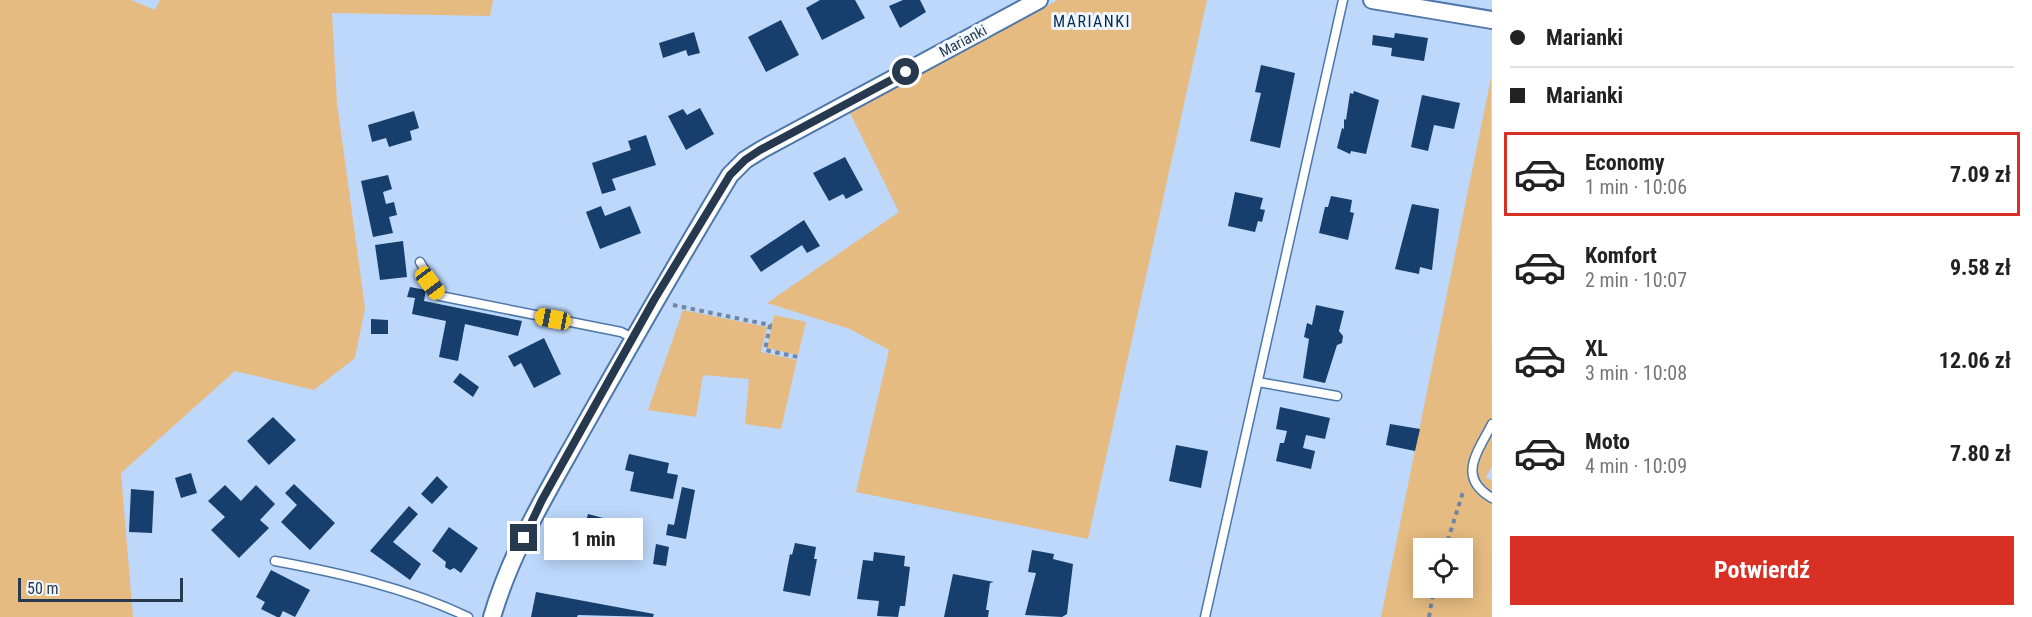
<!DOCTYPE html>
<html lang="pl">
<meta charset="utf-8">
<style>
:root{--surface:#fff;--page:#f6f6f6;--text:#222;--muted:#767676;--line:#e0e0e0;--accent:#d93025}
body{margin:0;font-family:"Roboto Condensed",sans-serif;background:var(--page);color:var(--text);height:100vh;display:flex;flex-direction:column;font-size:22px;white-space:nowrap}
*{box-sizing:border-box;margin:0}
p{font-size:20px;color:var(--muted)}
.icon{flex:none;width:33px;height:33px;fill:none;stroke:currentColor;stroke-width:2;stroke-linecap:round;stroke-linejoin:round}
.map{position:relative;flex:1;overflow:hidden}
.details{display:flex;flex-direction:column;background:var(--surface);width:540px}
.details>*{flex:none}
.top-card{display:grid;align-content:center;height:132px;padding:0 18px;background:var(--surface)}
.tools{position:absolute;left:1413px;top:538px;display:grid;gap:12px}
.tools a{display:grid;place-items:center;width:60px;height:60px;border-radius:0px;background:var(--surface);box-shadow:0 3px 15px #0003;font-size:30px}
.scale{position:absolute;left:18px;bottom:15px;width:165px;box-sizing:border-box;padding-left:6px;border:3px solid #27394f;border-top:0;font-size:16px;line-height:21px;white-space:nowrap;color:#27394f;-webkit-text-stroke:4px #f2f7fd;paint-order:stroke}
.end{position:absolute;width:27px;height:27px;margin:-14px;border:8px solid #27394f;background:#fff;box-shadow:0 0 0 3px #fff}
.from{border-radius:50%}
.bubble{position:absolute;height:42px;border-radius:0px;background:var(--surface);box-shadow:0 3px 15px #0003;font-size:20px;font-weight:700;line-height:42px;text-align:center}
.car{position:absolute;width:18px;height:36px;margin:-18px -9px;border-radius:8px;box-shadow:0 0 4px 2px #0007;background:linear-gradient(#f5c518 24%,#345 0 40%,#f5c518 0 76%,#345 0 86%,#f5c518 0)}
.top-card b{display:flex;align-items:center;gap:21px;height:57px;font-size:22px}
.top-card b+b{border-top:2px solid var(--line)}
.top-card i{width:15px;height:15px;background:var(--text)}
ul{padding:0;list-style:none}
li{display:flex;align-items:center;gap:18px;height:84px;margin:0 12px 9px;padding:0 6px;border:3px solid transparent;border-radius:0px}
li div{flex:1}
li b{display:block;font-size:22px}
li em{font-style:normal;font-weight:700}
li.current{border-color:var(--accent)}
li>.icon{width:54px;height:54px;stroke-width:1.5}
.action{display:flex;gap:12px;margin-top:auto;padding:12px 18px}
.action a{flex:1;height:69px;border-radius:0px;background:var(--accent);color:#fff;font-size:24px;font-weight:700;line-height:69px;text-align:center}
main{display:flex;flex:1;min-height:0}
.map>svg:first-child{display:block}
.green{fill:#e6bb81;fill-rule:evenodd}
.building{fill:#163f6e}
.lines{fill:none;stroke-linecap:round;stroke-linejoin:round}
.service-casing{stroke:#4d77aa;stroke-width:11}
.minor-casing{stroke:#4d77aa;stroke-width:20}
.path{stroke:#7086a2;stroke-width:4;stroke-dasharray:4.5 4.5;stroke-linecap:butt}
.service{stroke:#fff;stroke-width:8}
.minor{stroke:#fff;stroke-width:16}
.route{stroke:#27394f;stroke-width:8}
.labels{text-anchor:middle;stroke-width:6;stroke-linejoin:round;paint-order:stroke}
.street-label{font-size:15px;fill:#27394f;stroke:#f2f7fd}
.neighbourhood-label{font-size:16px;letter-spacing:1.5px;fill:#012b58;stroke:#f2f7fd}
</style>
<main>
<div class="map">
<svg width="1492" height="617" viewBox="0 0 1492 617">
<rect width="100%" height="100%" fill="#bdd8fa"/>
<!-- green -->
<g class="green">
<path d="M0,0H131L155,10L160,0H493L490,16L332,13L337,103L365,308L355,358L314,390L235,371L121,473L133,617H0Z"/>
<path d="M1058,0H1207L1088,539L856,492L889,350L850,329L767,303L899,212L848,109Z"/>
<path d="M1491,78L1492,466L1486,477L1492,481V617H1381ZM1424,549H1462V588H1424Z"/>
<path d="M683,310L767,327L761,352L797,360L781,429L745,424L749,379L703,375L696,417L648,410Z"/>
<path d="M774,315L806,322L798,355L767,348Z"/>
</g>
<!-- building -->
<g class="building">
<path d="M820,0H855L865,18L822,40L806,8Z"/>
<path d="M903,0H920L926,12L900,28L889,6Z"/>
<path d="M781,20L799,55L766,72L748,37Z"/>
<path d="M694,32L700,53L688,56L686,50L663,58L659,43Z"/>
<path d="M1395,33L1428,38L1424,61L1391,56L1392,48L1372,45L1373,35L1394,38Z"/>
<path d="M1261,65L1295,73L1280,148L1250,141L1261,93L1255,92Z"/>
<path d="M1354,91L1379,100L1366,154L1351,151L1350,154L1337,148L1342,128L1344,129V119L1346,120L1350,93L1353,94Z"/>
<path d="M1422,95L1460,103L1454,129L1434,125L1428,151L1411,147Z"/>
<path d="M700,108L714,134L686,150L668,116L683,109L687,115Z"/>
<path d="M414,111L419,128L410,131L412,140L389,147L386,138L372,142L368,125Z"/>
<path d="M646,135L656,165L612,179L616,190L602,194L592,163L631,150L628,141Z"/>
<path d="M845,157L863,190L846,199L843,194L829,201L813,173Z"/>
<path d="M388,175L392,189L383,192L386,204L394,202L397,215L389,217L393,233L373,237L361,181Z"/>
<path d="M1235,192L1263,198L1260,209L1265,210L1262,222L1258,221L1255,232L1228,226Z"/>
<path d="M1331,196L1352,200L1350,212L1354,213L1348,240L1319,233L1325,207H1328Z"/>
<path d="M1412,204L1439,209L1432,270L1420,267L1419,274L1395,269Z"/>
<path d="M601,206L605,216L630,206L641,233L600,249L586,212Z"/>
<path d="M804,220L820,246L807,253L802,245L761,272L750,256Z"/>
<path d="M403,241L407,277L380,280L375,245Z"/>
<path d="M410,287L426,290L424,301L522,321L518,336L465,324L458,361L439,357L446,321L412,314L415,298L407,297Z"/>
<path d="M1316,305L1344,311L1339,331L1343,336L1342,343L1337,345L1325,383L1303,378L1309,339L1304,337L1307,323L1312,325Z"/>
<path d="M371,319L388,320V334H371Z"/>
<path d="M544,338L561,374L534,388L521,363L514,367L508,356Z"/>
<path d="M460,373L479,387L473,397L453,382Z"/>
<path d="M1280,407L1330,418L1325,439L1306,435L1303,448L1315,451L1311,469L1276,461L1280,443H1284L1287,431L1276,429Z"/>
<path d="M273,417L296,440L269,465L247,441Z"/>
<path d="M1390,424L1420,429L1415,451L1386,445Z"/>
<path d="M1176,445L1208,451L1201,488L1169,481Z"/>
<path d="M629,454L669,463L667,473L678,475L673,499L630,491L634,472L625,470Z"/>
<path d="M191,473L197,493L181,498L175,478Z"/>
<path d="M437,476L448,487L432,504L421,494Z"/>
<path d="M294,484L335,523L310,550L281,522L297,505L285,493Z"/>
<path d="M225,485L241,501L256,485L275,504L260,520L269,528L239,558L211,530L225,517L208,501Z"/>
<path d="M682,487L695,490L686,539L666,535L668,524L674,525Z"/>
<path d="M131,489L154,491L152,533L129,532Z"/>
<path d="M409,506L418,514L393,542L421,564L410,580L370,551Z"/>
<path d="M588,514L626,524L617,555L588,547L593,529L584,527Z"/>
<path d="M449,527L478,548L461,573L454,568L450,570L445,567L446,562L432,551Z"/>
<path d="M795,543L816,547L814,559H817L810,596L783,591L790,554L792,555Z"/>
<path d="M656,544L669,547L666,566L653,564Z"/>
<path d="M1032,550L1054,554L1053,559L1073,564L1067,614L1062,617L1025,615L1036,573L1028,572Z"/>
<path d="M874,552L905,556L904,566L910,567L905,606H900L898,617L877,616L879,601L857,599L863,560L873,561Z"/>
<path d="M271,570L310,590L295,617L283,611L280,617H277L261,609L265,602L256,597Z"/>
<path d="M953,574L994,582L990,583L986,610H989L988,617H944Z"/>
<path d="M536,592L654,614L653,617L578,615L577,617H531Z"/>
</g>
<g class="lines">
<!-- service casing -->
<g class="service-casing">
<g id="service">
<path d="M420,262L440,296L621,332L633,338"/>
<path d="M1258,382L1337,396"/>
<path d="M1492,424C1478,452 1456,477 1492,498"/>
<path d="M275,561C340,573 407,588 468,617"/>
<path d="M1205,617L1343,0"/>
</g>
</g>
<!-- minor casing -->
<g class="minor-casing">
<g id="minor">
<path d="M1372,0L1492,20"/>
<path d="M492,617C512,549 549,489 583,428C631,343 679,259 730,175L745,160L761,150L1039,0"/>
</g>
</g>
<!-- path -->
<g class="path">
<path d="M673,305L770,325L765,350L798,357"/>
<path d="M1445,549L1463,492"/>
<path d="M1429,617L1434,588"/>
</g>
<!-- service -->
<use href="#service" class="service"/>
<!-- minor -->
<use href="#minor" class="minor"/>
</g>
<g class="lines">
<!-- route -->
<path class="route" d="M524,538L542,500L654,300L730,175L745,160L760,150L906,72"/>
</g>
<g class="labels">
<!-- street labels -->
<g class="street-label">
<text transform="translate(963 41) rotate(-28)" y="5">Marianki</text>
</g>
<!-- neighbourhood labels -->
<g class="neighbourhood-label">
<text x="1092" y="27">MARIANKI</text>
</g>
</g>
</svg>
<div class="tools">
<a><svg class="icon" aria-label="locate" viewBox="0 0 24 24"><circle cx="12" cy="12" r="6"/><path d="M12 2v4M12 18v4M2 12h4M18 12h4"/></svg></a>
</div>
<div class="scale">50 m</div>
<i class="end from" style="left:906px;top:72px"></i>
<i class="end" style="left:524px;top:538px"></i>
<div class="bubble" style="left:544px;top:518px;width:99px">1 min</div>
<i class="car" style="left:430px;top:283px;rotate:143deg"></i>
<i class="car" style="left:553px;top:319px;rotate:281deg"></i>
</div>
<section class="details">
<div class="top-card">
<b><i class="from"></i>Marianki</b>
<b><i></i>Marianki</b>
</div>
<ul>
<li class="current"><svg class="icon" aria-label="car" viewBox="0 0 24 24"><path d="M5 17H2v-5l4-1 3-4h7l3 4 3 1v5h-3M9 17h6M6 11h13"/><circle cx="7" cy="17" r="2"/><circle cx="17" cy="17" r="2"/></svg><div><b>Economy</b><p>1 min · 10:06</p></div><em>7.09 zł</em></li>
<li><svg class="icon" aria-label="car" viewBox="0 0 24 24"><path d="M5 17H2v-5l4-1 3-4h7l3 4 3 1v5h-3M9 17h6M6 11h13"/><circle cx="7" cy="17" r="2"/><circle cx="17" cy="17" r="2"/></svg><div><b>Komfort</b><p>2 min · 10:07</p></div><em>9.58 zł</em></li>
<li><svg class="icon" aria-label="car" viewBox="0 0 24 24"><path d="M5 17H2v-5l4-1 3-4h7l3 4 3 1v5h-3M9 17h6M6 11h13"/><circle cx="7" cy="17" r="2"/><circle cx="17" cy="17" r="2"/></svg><div><b>XL</b><p>3 min · 10:08</p></div><em>12.06 zł</em></li>
<li><svg class="icon" aria-label="car" viewBox="0 0 24 24"><path d="M5 17H2v-5l4-1 3-4h7l3 4 3 1v5h-3M9 17h6M6 11h13"/><circle cx="7" cy="17" r="2"/><circle cx="17" cy="17" r="2"/></svg><div><b>Moto</b><p>4 min · 10:09</p></div><em>7.80 zł</em></li>
</ul>
<div class="action"><a>Potwierdź</a></div>
</section>
</main>
